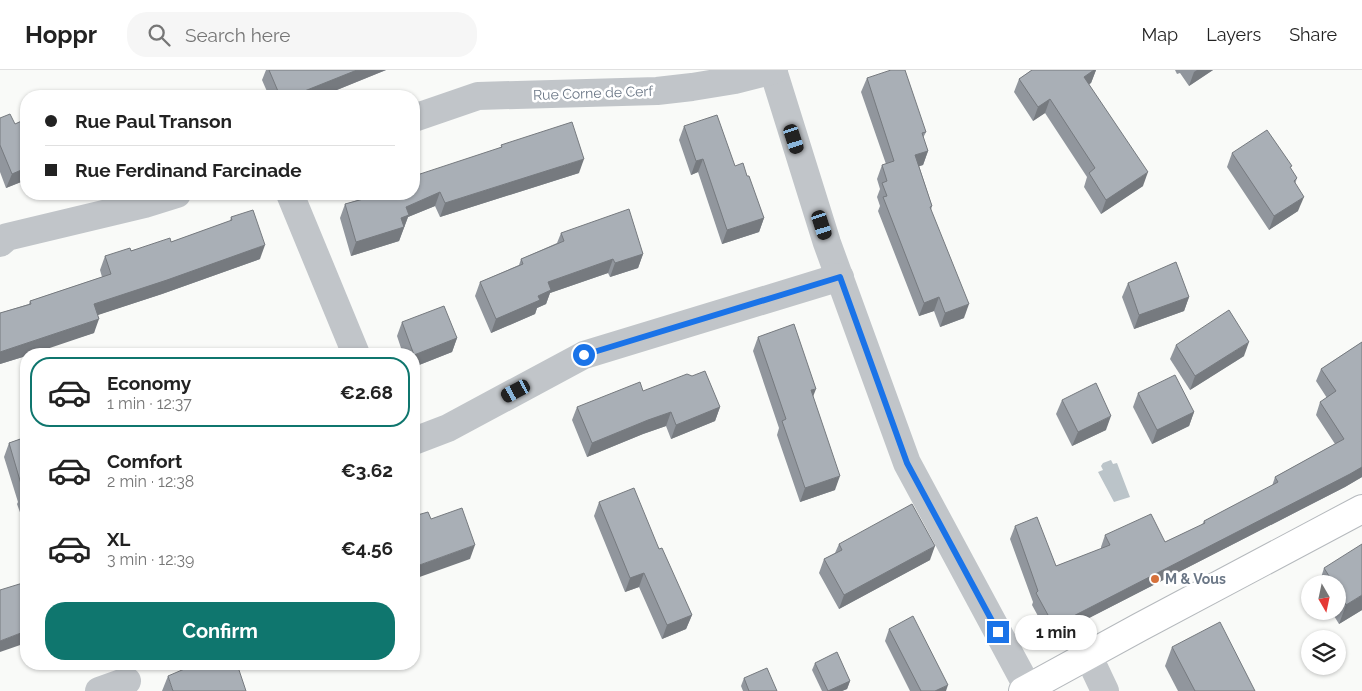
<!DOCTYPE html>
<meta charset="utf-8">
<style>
:root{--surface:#fff;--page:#f6f6f6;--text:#222;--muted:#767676;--line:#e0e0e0;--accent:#0f766e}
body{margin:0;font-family:Raleway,sans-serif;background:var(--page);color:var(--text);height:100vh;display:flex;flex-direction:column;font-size:19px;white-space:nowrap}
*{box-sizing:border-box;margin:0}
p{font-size:16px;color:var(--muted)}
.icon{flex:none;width:28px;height:28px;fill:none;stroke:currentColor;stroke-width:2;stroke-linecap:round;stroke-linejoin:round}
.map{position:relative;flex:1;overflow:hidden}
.details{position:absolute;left:20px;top:278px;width:400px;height:322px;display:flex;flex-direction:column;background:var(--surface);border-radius:20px;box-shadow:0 1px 4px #0004}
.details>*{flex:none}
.top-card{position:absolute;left:20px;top:20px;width:400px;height:110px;border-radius:20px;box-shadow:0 1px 4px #0004;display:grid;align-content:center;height:110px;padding:0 25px;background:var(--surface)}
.needle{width:32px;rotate:171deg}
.controls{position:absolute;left:1301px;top:505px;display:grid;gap:10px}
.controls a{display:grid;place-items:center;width:45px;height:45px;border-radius:50%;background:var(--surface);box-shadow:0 1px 4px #0004;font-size:25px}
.end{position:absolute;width:22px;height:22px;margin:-11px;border:6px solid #1a73e8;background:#fff;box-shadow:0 0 0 2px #fff}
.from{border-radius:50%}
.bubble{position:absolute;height:35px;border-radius:18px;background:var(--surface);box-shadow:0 1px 4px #0004;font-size:16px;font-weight:700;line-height:35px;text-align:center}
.car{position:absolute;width:15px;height:30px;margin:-15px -8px;border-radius:6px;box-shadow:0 0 4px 1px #0007;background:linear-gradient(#222 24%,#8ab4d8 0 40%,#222 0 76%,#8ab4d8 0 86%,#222 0)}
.top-card b{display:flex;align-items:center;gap:18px;height:48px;font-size:19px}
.top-card b+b{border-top:1px solid var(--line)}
.top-card i{width:12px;height:12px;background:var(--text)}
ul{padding:9px 0 0;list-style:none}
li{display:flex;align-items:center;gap:15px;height:70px;margin:0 10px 8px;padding:0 15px;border:2px solid transparent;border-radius:20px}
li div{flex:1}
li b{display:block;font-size:19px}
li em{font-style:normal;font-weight:700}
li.selected{border-color:var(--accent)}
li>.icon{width:45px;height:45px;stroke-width:1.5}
.primary-button{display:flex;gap:10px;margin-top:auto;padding:10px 25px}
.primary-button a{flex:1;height:58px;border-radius:20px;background:var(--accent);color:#fff;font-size:20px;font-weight:700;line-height:58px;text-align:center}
header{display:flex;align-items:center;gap:30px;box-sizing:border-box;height:70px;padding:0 25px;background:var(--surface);border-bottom:1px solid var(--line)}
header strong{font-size:24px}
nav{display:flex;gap:28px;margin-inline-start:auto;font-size:18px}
.search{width:350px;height:45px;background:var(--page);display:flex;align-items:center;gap:12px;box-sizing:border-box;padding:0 18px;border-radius:20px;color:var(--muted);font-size:19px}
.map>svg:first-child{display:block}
.water{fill:#bbc4c9}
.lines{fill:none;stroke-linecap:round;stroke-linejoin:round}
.major-casing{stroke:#b5b9bd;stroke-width:30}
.minor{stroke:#c1c5c9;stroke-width:28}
.major{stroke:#fff;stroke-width:28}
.wall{fill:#91969d}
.shaded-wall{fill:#767a7f}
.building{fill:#a9afb6;stroke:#767a7f}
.route{stroke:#1a73e8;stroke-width:6}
.poi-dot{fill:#d6713b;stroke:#fff;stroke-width:2}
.labels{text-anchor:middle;stroke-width:5;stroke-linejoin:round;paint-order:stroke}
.street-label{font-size:14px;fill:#6b7786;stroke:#fff}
.poi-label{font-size:14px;font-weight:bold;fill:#6b7786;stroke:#fff;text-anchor:start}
</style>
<header>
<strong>Hoppr</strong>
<div class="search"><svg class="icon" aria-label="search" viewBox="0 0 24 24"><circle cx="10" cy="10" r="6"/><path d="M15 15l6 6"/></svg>Search here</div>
<nav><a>Map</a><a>Layers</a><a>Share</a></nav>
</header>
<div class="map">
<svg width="1362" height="621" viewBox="0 0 1362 621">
<rect width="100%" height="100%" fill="#f9faf8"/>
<!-- water -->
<path class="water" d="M1111,390L1113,394L1117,393L1130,427L1114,432L1098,402L1103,400L1101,396L1103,393Z"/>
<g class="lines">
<!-- major casing -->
<g class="major-casing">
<path id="major" d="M1023,621L1140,557L1362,439"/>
</g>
<!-- minor -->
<g class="minor">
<path d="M773,0L827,173L907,393L1028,618"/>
<path d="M414,48L478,26L657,21L692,17L735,10L774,0"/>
<path d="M290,124L356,284"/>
<path d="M0,173L7,167L145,134L177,124"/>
<path d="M414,371L448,358L584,285L840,207"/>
<path d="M1088,585L1105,621"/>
<path d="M99,621L127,611"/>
</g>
<!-- major -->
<use href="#major" class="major"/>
</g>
<!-- wall -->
<g class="wall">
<path d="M266,0H386L322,26H269L262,10Z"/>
<path d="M1032,0H1096L1091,13L1089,14L1143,116L1101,144L1084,117L1087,107L1045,43L1033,51L1014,22L1019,9Z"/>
<path d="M1175,0H1213L1189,16L1180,3L1177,4Z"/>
<path d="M867,8L926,62L923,68L928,81L923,95L919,96L932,136L931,140L964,248L940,257L934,241L919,246L878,141L880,136L877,127L880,119L877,109L882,95L886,94L861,22Z"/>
<path d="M0,48L26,110L6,118L0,102Z"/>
<path d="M684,56L747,106L764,148L759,162L722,174L698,102L691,105L679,70Z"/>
<path d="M501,75L579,103L440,147L435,136L408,147L399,171L351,186L340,148L345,134L358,130L357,127L359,124H414L501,77Z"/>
<path d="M1232,83L1297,108L1295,114L1298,141L1269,160L1227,97Z"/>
<path d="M231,147L260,189L162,224L97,245L94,263L26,284V286L0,294V243L29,234L30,231L102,207L100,200L105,186L171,172L230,151Z"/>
<path d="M561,163L643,184L638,198L610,207L608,203L550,223L546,234L537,238L535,244L491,263L475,226L480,212L519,195L521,189L557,173Z"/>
<path d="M1128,213L1189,227L1184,241L1134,259L1122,227Z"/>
<path d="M402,252L457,268L452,282L414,297V284H403L397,266Z"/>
<path d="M758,267L813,327L835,420L800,432L777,365L779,358L753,281Z"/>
<path d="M1362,272V407L1345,417L1050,568L1032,535L1033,532L1010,469L1015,456L1056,496L1101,479V477L1105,465L1165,472L1202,455L1204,451L1272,416L1275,407L1335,374L1316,345L1320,332L1327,328L1316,311L1321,299Z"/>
<path d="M1176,275L1244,286L1190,320L1170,289Z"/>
<path d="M643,321L720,337L715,351L671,369L666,356L643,364L587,387L572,350L577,337Z"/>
<path d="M1138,323L1194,342L1189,356L1152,374L1133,337Z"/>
<path d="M1062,330L1106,360L1072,376L1056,344Z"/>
<path d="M26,367V459L17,434L18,432L4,387L9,373Z"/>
<path d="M599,432L659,479L692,545L686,559L662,569L639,517L625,522L594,446Z"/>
<path d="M839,474L930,490L839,539L819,503L824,489L835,483Z"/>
<path d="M1324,498L1362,540L1339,554L1331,541H1338V514H1319Z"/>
<path d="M889,559L946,621H910L885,571Z"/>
<path d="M1172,577L1255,621H1178L1165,596Z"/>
<path d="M815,593L850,611L847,619L842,621H822L812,600Z"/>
<path d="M49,594H64L51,599Z"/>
<path d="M168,606L173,621H162Z"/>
<path d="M744,608L777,621H743L741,616Z"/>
</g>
<!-- shaded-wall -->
<g class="shaded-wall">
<path d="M357,0H386L322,26H292Z"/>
<path d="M1094,0H1096L1091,13L1079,20L1084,7Z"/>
<path d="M1197,0H1213L1189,16L1194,2Z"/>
<path d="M1050,29L1045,43L1033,51L1038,37Z"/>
<path d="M928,81L923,95L910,99L915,85Z"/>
<path d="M584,89L579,103L440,147L445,133Z"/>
<path d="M703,89L698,102L691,105L696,91Z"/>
<path d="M26,98V110L6,118L12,104Z"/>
<path d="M1148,102L1143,116L1101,144L1106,130Z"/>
<path d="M440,122L435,136L408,147L399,171L351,186L356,172L406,137Z"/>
<path d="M1304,127L1298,141L1269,160L1274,146Z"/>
<path d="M764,148L759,162L722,174L727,160Z"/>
<path d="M265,175L260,189L162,224L89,248L94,234Z"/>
<path d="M643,184L638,198L610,207L615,193Z"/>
<path d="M613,189L608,203L550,223L546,234L537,238L535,244L491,263L496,249L548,212Z"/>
<path d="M939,227L934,241L919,246L924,233Z"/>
<path d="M1189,227L1184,241L1134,259L1139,245Z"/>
<path d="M969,234L964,248L940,257L945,243Z"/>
<path d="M99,249L94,263L32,284H26V286L0,294V282Z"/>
<path d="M457,268L452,282L414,297V285Z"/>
<path d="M1249,272L1244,286L1190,320L1195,306Z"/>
<path d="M816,319L811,332V320Z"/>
<path d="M720,337L715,351L671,369L676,355Z"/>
<path d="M671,342L666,356L643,364L587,387L592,373L648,350Z"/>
<path d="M1194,342L1189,356L1152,374L1157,360Z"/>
<path d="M1111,346L1106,360L1072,376L1078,362Z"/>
<path d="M1362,397V407L1345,417L1050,568L1054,556Z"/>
<path d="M840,406L835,420L800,432L805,418Z"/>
<path d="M475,475L470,489L414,509V497Z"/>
<path d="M935,476L930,490L839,539L844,525Z"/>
<path d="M644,503L639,517L625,522L630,508Z"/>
<path d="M1362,525V540L1339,554L1346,535Z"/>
<path d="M692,545L686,559L662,569L667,555Z"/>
<path d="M26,561V573L0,582V571Z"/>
<path d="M53,594H64L51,599Z"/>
<path d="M850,611L847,619L842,621H828Z"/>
<path d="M948,615L946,621H935Z"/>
</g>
<!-- building -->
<g class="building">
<path d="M269,0H357L292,26H280Z"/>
<path d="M891,0H905L926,62L922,63L928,81L915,85L932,136L930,137L969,234L945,243L939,227L924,233L883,127L887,126L882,113L887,111L882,95L894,91L867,8Z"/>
<path d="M1032,0H1094L1084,7L1148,102L1106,130L1089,103L1095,98L1050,29L1038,37L1019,9Z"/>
<path d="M10,44L15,54L26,49V98L12,104L0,75V48Z"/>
<path d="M717,45L735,96L743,93L747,106H749L764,148L727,160L703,89L696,91L684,56Z"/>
<path d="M572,52L584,89L445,133L440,122L406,137L409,145L401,148L404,157L356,172L345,134L367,128L366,124H414V106L502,77L501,75Z"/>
<path d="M1267,60L1292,96L1290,97L1297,108L1294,111L1304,127L1274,146L1232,83Z"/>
<path d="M629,139L643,184L615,193L613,189L548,212L551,220L538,226L540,230L496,249L480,212L523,194L521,189L564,171L561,163Z"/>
<path d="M253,140L265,175L167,210L94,234L99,249L0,282V243L31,234L30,231L111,204L105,186L130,178L131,181L170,168L171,172L232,150L231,147Z"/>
<path d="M1176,192L1189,227L1139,245L1128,213Z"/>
<path d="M444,236L457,268L414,285L402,252Z"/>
<path d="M1229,240L1249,272L1195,306L1176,275Z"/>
<path d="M794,254L816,319L811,320L840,406L805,418L782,351L786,349L758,267Z"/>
<path d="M1362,272V397L1350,404L1054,556L1036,523L1038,521L1015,456L1037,447L1056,496L1110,475L1105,465L1151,444L1165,472L1205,453L1204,451L1278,412L1275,407L1344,369L1320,332L1336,321L1321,299Z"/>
<path d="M705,301L720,337L676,355L671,342L648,350L592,373L577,337L640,312L643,321L687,304L692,306Z"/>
<path d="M1175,305L1194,342L1157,360L1138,323Z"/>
<path d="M1096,313L1111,346L1078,362L1062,330Z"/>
<path d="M26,367V431L9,373Z"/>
<path d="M634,418L659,479L662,478L692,545L667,555L644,503L630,508L599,432Z"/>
<path d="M912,434L935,476L844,525L824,489L842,480L839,474Z"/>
<path d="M462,438L475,475L414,497V446L428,442L431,449Z"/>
<path d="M1362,474V525L1346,535L1338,520V514H1334L1324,498Z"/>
<path d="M26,512V561L0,571V520Z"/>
<path d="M913,546L948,615L935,621H921L889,559Z"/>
<path d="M1220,552L1255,621H1195L1172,577Z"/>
<path d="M837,582L850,611L828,621L815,593Z"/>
<path d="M196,594H237L246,621H173L168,606Z"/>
<path d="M767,598L777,621H749L744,608Z"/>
</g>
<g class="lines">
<!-- route -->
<path class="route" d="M584,285L840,207L907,393L998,562"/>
</g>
<!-- markers -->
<circle class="poi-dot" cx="1155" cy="509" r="5"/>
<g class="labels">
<!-- street labels -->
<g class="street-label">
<text transform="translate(593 23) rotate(-2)" y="5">Rue Corne de Cerf</text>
</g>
<!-- poi labels -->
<g class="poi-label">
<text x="1165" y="514">M &amp; Vous</text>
</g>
</g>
</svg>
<div class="controls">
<a><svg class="needle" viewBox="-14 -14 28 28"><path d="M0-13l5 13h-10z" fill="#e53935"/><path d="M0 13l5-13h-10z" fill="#767676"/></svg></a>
<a><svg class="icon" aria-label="layers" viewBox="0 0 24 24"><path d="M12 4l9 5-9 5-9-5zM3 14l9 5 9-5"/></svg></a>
</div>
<i class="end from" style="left:584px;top:285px"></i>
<i class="end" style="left:998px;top:562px"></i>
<div class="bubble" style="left:1015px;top:545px;width:82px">1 min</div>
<i class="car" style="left:794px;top:69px;rotate:162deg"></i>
<i class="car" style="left:822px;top:155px;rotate:162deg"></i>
<i class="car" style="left:516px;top:321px;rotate:242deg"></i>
<div class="top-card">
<b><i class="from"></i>Rue Paul Transon</b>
<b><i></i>Rue Ferdinand Farcinade</b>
</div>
<section class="details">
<ul>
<li class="selected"><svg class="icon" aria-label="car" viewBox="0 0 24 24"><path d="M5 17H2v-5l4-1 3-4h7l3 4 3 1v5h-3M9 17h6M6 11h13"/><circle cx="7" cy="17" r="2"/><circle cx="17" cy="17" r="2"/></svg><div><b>Economy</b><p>1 min · 12:37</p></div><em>€2.68</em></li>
<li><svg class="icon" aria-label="car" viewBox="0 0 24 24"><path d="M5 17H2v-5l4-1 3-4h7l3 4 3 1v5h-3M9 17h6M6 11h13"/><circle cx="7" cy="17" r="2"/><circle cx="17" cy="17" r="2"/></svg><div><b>Comfort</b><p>2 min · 12:38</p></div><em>€3.62</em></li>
<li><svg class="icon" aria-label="car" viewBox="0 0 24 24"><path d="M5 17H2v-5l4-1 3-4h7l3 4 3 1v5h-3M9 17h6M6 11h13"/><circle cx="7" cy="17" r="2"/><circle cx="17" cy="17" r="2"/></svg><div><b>XL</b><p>3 min · 12:39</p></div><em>€4.56</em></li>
</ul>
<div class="primary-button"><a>Confirm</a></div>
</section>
</div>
